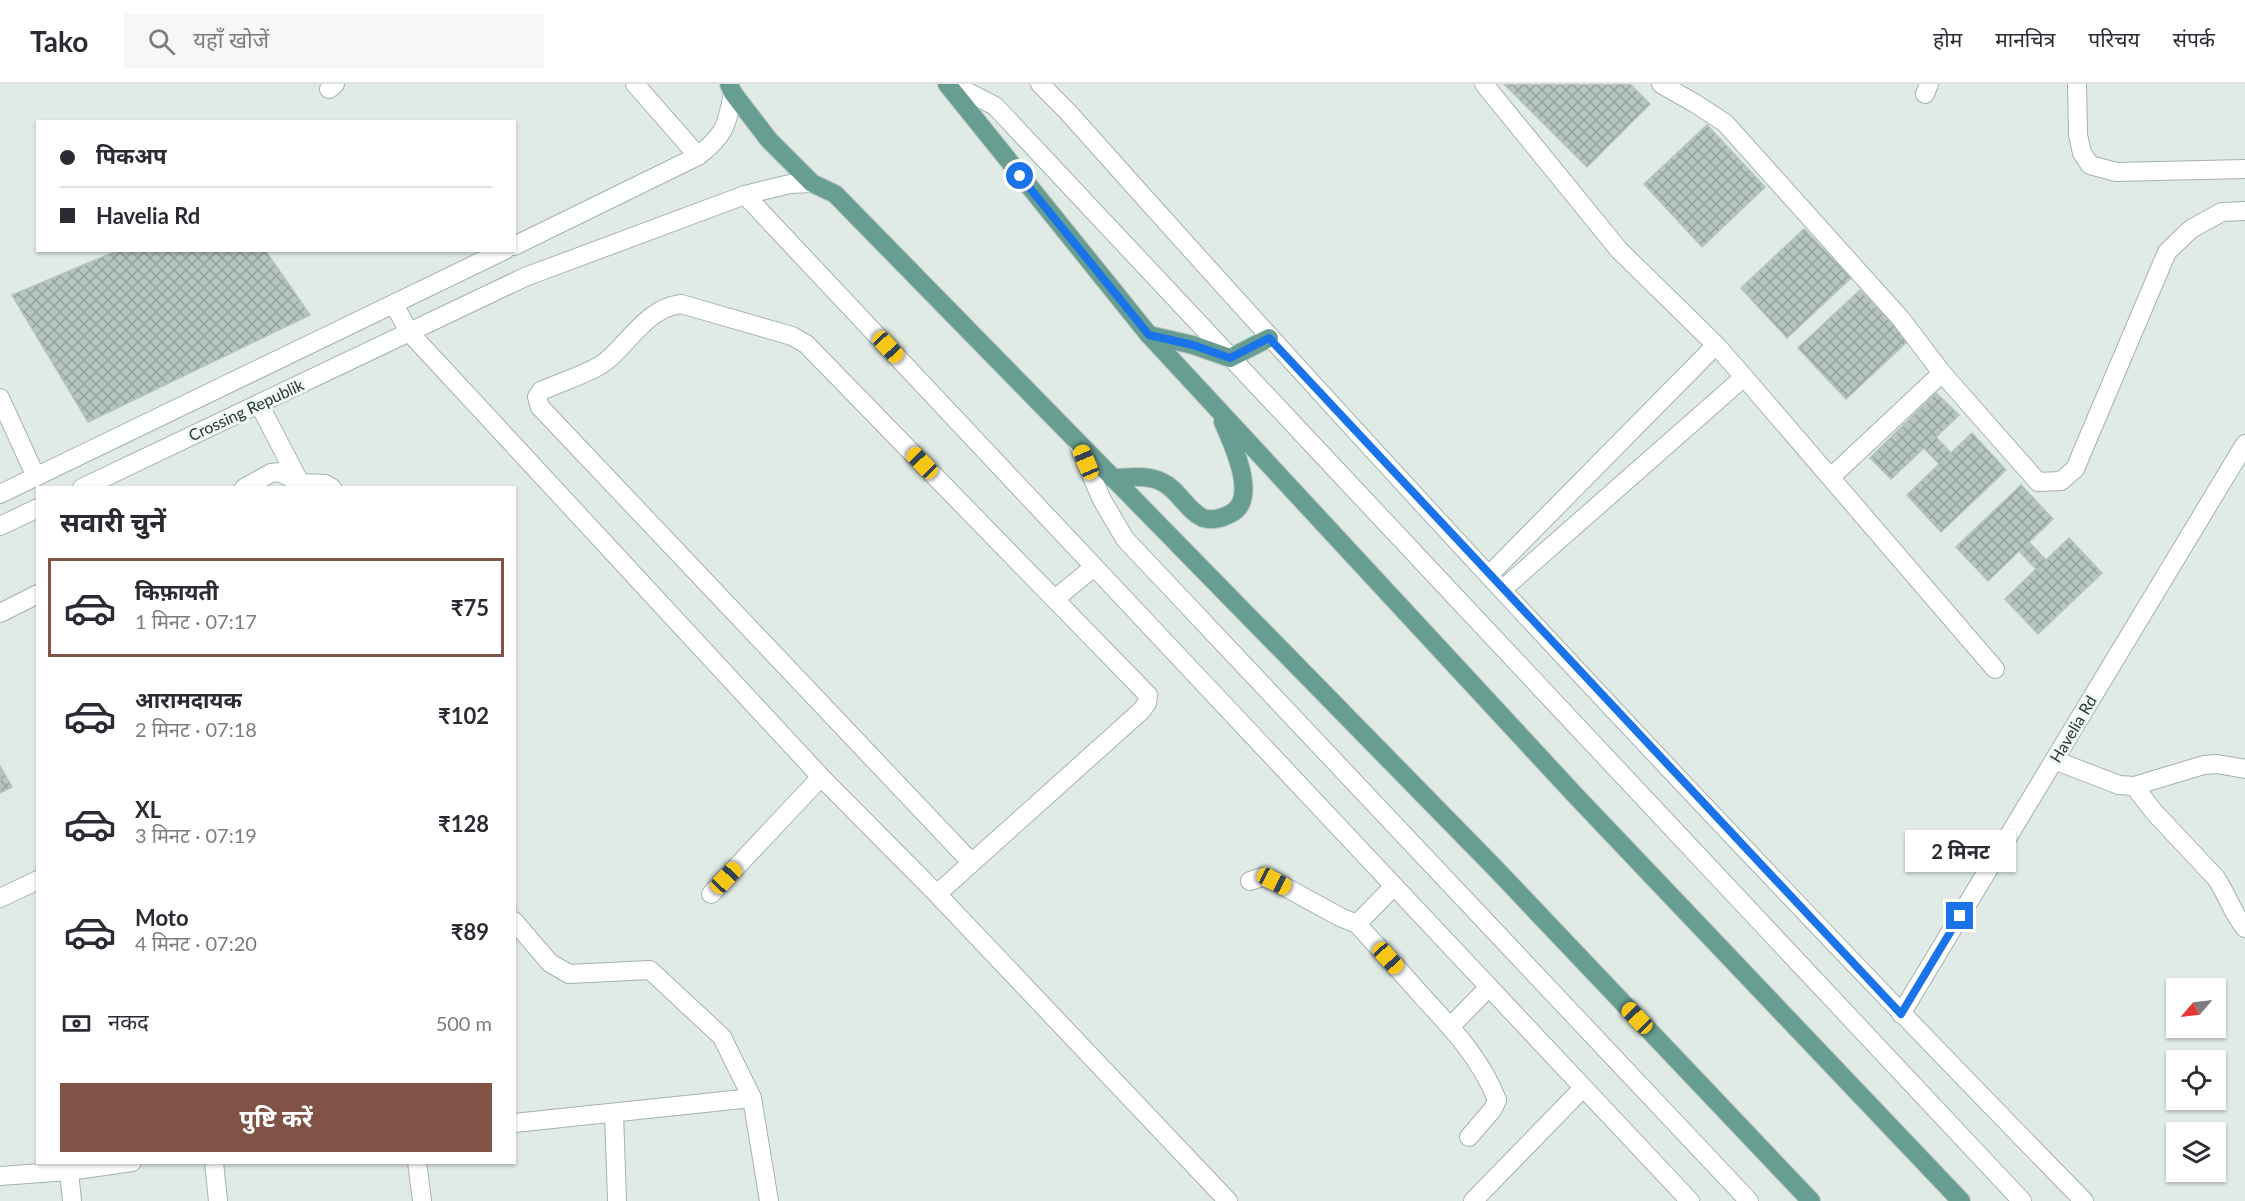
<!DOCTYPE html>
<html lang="hi">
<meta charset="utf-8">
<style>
:root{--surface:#fff;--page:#f7f7f7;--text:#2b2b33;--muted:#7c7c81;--line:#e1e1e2;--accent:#815346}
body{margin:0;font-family:Lato,"Noto Sans Devanagari",sans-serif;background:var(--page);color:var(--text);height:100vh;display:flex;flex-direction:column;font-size:22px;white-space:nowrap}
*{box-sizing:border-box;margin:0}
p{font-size:20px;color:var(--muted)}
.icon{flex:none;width:33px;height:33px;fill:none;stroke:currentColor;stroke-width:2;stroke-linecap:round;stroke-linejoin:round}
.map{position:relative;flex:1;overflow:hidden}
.sheet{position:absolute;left:36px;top:402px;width:480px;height:678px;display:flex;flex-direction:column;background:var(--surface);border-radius:0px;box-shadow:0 2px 4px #0004}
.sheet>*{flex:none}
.guide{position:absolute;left:36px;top:36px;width:480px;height:132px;border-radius:0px;box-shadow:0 2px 4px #0004;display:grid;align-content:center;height:132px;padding:0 24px;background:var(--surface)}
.needle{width:39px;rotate:242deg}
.controls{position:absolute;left:2166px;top:894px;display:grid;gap:12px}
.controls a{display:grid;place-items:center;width:60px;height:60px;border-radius:0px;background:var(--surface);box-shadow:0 2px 4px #0004;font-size:30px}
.end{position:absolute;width:27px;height:27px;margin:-14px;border:8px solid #1a73e8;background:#fff;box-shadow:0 0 0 3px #fff}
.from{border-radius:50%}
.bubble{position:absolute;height:42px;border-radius:0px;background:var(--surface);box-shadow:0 2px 4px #0004;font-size:20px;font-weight:700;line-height:42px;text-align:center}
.car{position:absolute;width:18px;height:36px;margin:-18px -9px;border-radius:8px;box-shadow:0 0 4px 2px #0007;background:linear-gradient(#f5c518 24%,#345 0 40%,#f5c518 0 76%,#345 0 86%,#f5c518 0)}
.guide b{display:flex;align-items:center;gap:21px;height:57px;font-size:22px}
.guide b+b{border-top:2px solid var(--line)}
.guide i{width:15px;height:15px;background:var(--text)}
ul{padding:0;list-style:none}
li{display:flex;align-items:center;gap:18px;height:99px;margin:0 12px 9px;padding:0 12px;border:3px solid transparent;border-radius:0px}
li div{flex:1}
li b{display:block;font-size:22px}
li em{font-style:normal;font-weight:700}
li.active{border-color:var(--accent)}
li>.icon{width:54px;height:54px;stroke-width:1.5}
h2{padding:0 24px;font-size:27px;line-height:72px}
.pay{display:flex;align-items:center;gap:15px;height:66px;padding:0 24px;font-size:22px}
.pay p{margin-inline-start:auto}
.primary-button{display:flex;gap:12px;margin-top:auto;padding:12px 24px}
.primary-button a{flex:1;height:69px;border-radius:0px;background:var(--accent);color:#fff;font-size:24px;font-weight:700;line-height:69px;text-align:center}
header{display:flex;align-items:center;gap:36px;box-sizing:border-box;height:84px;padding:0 30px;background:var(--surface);border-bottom:2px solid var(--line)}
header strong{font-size:28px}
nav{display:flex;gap:33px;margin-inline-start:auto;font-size:21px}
.search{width:420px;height:54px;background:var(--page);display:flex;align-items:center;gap:15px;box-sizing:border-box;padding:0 21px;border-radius:0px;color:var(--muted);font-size:22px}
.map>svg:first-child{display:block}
.building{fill:url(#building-cross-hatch);stroke:#b3c4bd;stroke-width:1.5}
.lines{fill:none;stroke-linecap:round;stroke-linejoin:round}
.minor-casing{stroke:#a4b2ad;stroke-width:20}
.major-casing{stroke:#c1c8c6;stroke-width:20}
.minor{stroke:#fff;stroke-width:18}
.major{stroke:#679e91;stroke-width:18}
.route{stroke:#1a73e8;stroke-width:8}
.labels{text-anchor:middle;stroke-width:6;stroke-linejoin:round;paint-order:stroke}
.street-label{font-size:16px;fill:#223a34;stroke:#f1f7f4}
</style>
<header>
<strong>Tako</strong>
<div class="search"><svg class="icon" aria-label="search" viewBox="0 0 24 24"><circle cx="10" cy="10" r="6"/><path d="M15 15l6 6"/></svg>यहाँ खोजें</div>
<nav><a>होम</a><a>मानचित्र</a><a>परिचय</a><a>संपर्क</a></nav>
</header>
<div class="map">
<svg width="2245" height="1117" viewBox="0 0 2245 1117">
<defs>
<pattern id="building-cross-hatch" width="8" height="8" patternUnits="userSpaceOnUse" patternTransform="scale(1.5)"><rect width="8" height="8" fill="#b6c5bf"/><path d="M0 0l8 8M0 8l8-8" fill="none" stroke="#94a19c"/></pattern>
</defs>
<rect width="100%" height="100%" fill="#e1ebe6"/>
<!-- building -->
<g class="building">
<path d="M1504,0H1630L1650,20L1587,83Z"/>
<path d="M1707,41L1765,103L1702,163L1644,100Z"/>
<path d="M1804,145L1851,194L1787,254L1741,204Z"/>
<path d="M119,166H265L310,231L88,338L12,211Z"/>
<path d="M1860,206L1908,257L1846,315L1798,264Z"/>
<path d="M1936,309L1959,331L1936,353L1951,369L1972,349L2006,386L1941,448L1907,411L1939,380L1924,364L1891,395L1870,374Z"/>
<path d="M2021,401L2053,435L2029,458L2046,476L2069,454L2102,489L2038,550L2005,515L2036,485L2019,467L1988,497L1956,463Z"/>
<path d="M0,682L12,703L0,709Z"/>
</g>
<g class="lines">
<!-- minor casing -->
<g class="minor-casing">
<g id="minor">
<path d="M635,0L698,72"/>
<path d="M952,0L995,22L2022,1117"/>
<path d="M1040,0L1068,28C1398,399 1737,762 2084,1117"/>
<path d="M1484,0L1619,166L1716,261L1744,293L1995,585"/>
<path d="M1661,0L1696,20L1725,39L1901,235L1942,289L2038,398L2061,397L2075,385L2167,168L2191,145L2222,128L2245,127"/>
<path d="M2077,0L2078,51L2082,69L2090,81L2116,88L2245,85"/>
<path d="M329,5L335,0"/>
<path d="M1925,10L1929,0"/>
<path d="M745,111L1690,1117"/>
<path d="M514,162L698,72C725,51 727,41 733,9"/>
<path d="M394,220L409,248L821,693L937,810L1228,1117"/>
<path d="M0,314L36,393"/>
<path d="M259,320L300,399"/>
<path d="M1078,360L1102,416L1125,455L1749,1117"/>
<path d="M1831,393L1942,289"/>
<path d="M82,404L525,193L745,111L790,100L812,99"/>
<path d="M244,404L271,389L280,388L300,399L325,400L332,404"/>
<path d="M0,410L505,166"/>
<path d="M0,442L38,424"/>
<path d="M1489,491L1716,261"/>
<path d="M1503,505L1744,293"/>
<path d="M1055,515L1094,483"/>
<path d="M0,529L38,510"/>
<path d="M2054,676L2119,701L2134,702L2204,681L2217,680L2245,685"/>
<path d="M2134,702L2154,728L2216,794C2227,810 2232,829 2245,844"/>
<path d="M1250,797L1262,793L1274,797L1340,833L1357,840C1379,864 1401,888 1422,912C1451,943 1482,976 1497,1016L1493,1025L1469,1053"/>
<path d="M711,810L821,693"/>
<path d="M937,810L1141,627L1147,619L1148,611L806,260L792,252L681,220C647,224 629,259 605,278C591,289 558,299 541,307L537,313L540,323L971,778"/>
<path d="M0,814L38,796"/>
<path d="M514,837L550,879L569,890L650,886L722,953L752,1014L769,1117"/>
<path d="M1357,840L1394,802"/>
<path d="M1901,930L2245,360"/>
<path d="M1450,943L1489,903"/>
<path d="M614,1029L617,1116"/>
<path d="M514,1039L752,1014"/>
<path d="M214,1078L218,1117"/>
<path d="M417,1078L422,1117"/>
<path d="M69,1087L72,1117"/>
<path d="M0,1092L69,1087L132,1078"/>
<path d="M1473,1117L1583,1004"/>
</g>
</g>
<!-- major casing -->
<g class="major-casing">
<g id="major">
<path d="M729,0L733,9L769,56L812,99L835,110L1495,784L1811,1117"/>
<path d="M947,0L1149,251L1575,711L1961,1117"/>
<path d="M1149,251L1193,261L1230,274L1269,254"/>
<path d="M1112,394C1128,394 1147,390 1162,398C1178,405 1187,427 1203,434C1212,437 1222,434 1230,430C1260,416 1232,359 1223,338"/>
</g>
</g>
<!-- minor -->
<use href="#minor" class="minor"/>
<!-- major -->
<use href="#major" class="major"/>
</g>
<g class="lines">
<!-- route -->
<path class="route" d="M1020,92L1149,251L1193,261L1230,274L1269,254L1901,930L1960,832"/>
</g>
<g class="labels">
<!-- street labels -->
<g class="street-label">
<text transform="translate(246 326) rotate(-25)" y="6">Crossing Republik</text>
<text transform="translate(2073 645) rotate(-59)" y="6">Havelia Rd</text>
</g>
</g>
</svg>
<div class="controls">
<a><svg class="needle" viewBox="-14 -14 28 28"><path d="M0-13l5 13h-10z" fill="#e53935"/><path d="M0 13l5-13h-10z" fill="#7c7c81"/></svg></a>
<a><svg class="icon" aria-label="locate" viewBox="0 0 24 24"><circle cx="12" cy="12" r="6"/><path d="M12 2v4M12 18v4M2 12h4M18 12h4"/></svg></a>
<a><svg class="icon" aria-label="layers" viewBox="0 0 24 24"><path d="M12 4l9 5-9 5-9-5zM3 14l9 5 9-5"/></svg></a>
</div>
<i class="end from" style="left:1020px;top:92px"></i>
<i class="end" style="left:1960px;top:832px"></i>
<div class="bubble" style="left:1905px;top:746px;width:111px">2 मिनट</div>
<i class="car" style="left:888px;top:263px;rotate:137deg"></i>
<i class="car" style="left:1086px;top:378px;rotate:337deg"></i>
<i class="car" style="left:922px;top:379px;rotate:316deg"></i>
<i class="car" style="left:726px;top:794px;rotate:43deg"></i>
<i class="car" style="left:1274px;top:797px;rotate:118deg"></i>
<i class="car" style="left:1388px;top:874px;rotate:138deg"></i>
<i class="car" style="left:1637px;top:934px;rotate:316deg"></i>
<div class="guide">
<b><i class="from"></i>पिकअप</b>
<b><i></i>Havelia Rd</b>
</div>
<section class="sheet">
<h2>सवारी चुनें</h2>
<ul>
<li class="active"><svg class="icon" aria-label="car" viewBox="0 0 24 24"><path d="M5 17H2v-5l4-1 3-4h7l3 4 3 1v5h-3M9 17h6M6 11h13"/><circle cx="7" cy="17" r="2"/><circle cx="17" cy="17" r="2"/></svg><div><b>किफ़ायती</b><p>1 मिनट · 07:17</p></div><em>₹75</em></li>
<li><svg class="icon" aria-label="car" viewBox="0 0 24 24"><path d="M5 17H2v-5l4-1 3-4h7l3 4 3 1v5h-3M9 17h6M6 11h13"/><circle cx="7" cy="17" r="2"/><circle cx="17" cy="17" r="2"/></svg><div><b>आरामदायक</b><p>2 मिनट · 07:18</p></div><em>₹102</em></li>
<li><svg class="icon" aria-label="car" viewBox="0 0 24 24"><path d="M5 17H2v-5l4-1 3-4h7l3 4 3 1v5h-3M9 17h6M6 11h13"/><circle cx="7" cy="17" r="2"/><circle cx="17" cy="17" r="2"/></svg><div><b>XL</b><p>3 मिनट · 07:19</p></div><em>₹128</em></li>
<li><svg class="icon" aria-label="car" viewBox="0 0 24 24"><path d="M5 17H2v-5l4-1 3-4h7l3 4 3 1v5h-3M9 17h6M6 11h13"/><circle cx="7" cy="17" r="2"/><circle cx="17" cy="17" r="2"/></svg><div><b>Moto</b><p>4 मिनट · 07:20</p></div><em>₹89</em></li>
</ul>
<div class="pay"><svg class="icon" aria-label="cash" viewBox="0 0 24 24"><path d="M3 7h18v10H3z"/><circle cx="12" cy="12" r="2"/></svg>नकद<p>500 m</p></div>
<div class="primary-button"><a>पुष्टि करें</a></div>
</section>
</div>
